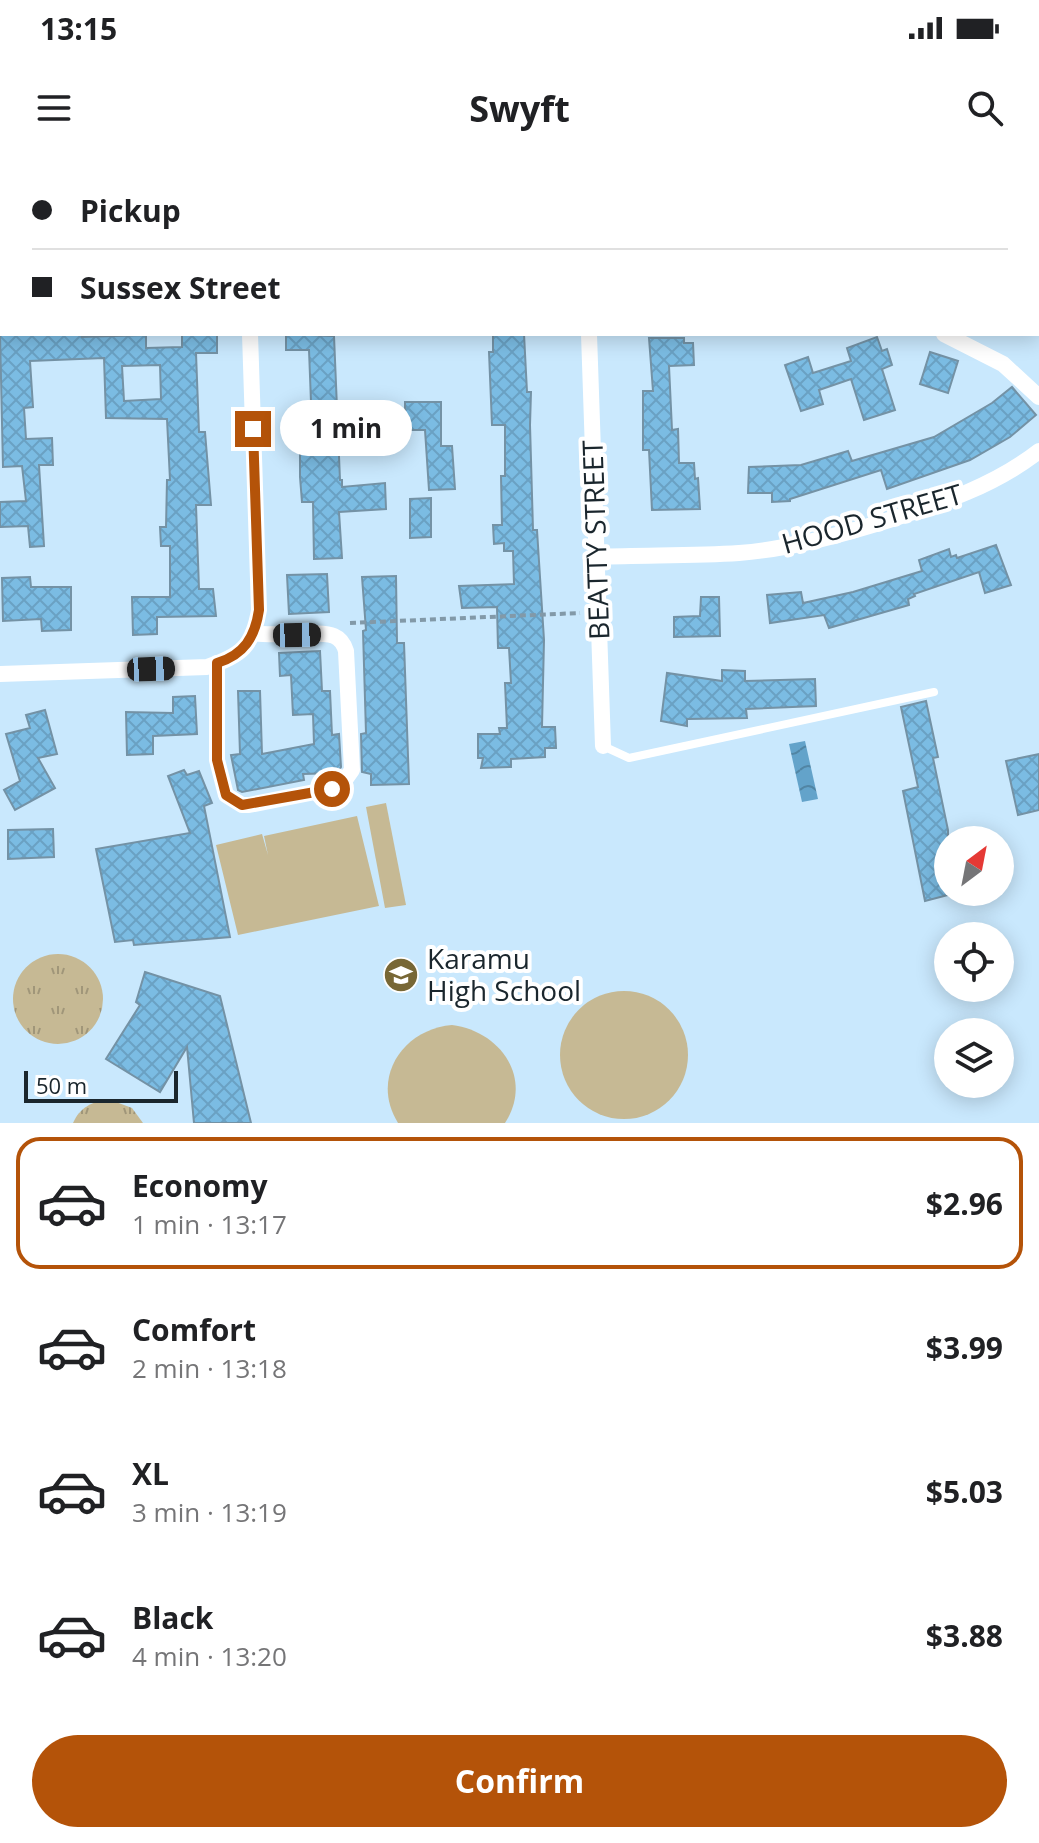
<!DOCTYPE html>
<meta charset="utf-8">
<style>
:root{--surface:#fff;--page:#f2f2f2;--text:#202124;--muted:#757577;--line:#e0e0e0;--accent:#b45309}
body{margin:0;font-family:"Open Sans",sans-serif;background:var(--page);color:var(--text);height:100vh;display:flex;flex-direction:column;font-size:30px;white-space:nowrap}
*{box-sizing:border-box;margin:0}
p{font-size:26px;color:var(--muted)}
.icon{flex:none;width:44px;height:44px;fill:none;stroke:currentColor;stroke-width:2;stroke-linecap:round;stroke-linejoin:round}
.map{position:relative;height:963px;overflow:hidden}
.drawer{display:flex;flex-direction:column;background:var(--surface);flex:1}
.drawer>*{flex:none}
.hud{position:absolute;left:0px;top:0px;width:1040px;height:176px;box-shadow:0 4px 20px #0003;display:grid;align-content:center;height:176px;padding:0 32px;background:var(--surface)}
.needle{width:52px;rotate:32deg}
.tools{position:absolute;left:934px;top:666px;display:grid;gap:16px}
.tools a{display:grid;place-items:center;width:80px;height:80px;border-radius:50%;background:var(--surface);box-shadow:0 4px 20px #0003;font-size:40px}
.scale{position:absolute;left:24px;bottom:20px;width:154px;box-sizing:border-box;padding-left:8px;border:4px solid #1a262d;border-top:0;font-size:22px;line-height:28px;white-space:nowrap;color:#1a262d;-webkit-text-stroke:6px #fff;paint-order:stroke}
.end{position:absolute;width:36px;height:36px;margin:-18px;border:10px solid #b45309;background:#fff;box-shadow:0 0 0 4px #fff}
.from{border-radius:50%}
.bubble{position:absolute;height:56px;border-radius:28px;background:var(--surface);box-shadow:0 4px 20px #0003;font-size:26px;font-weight:700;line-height:56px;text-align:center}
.car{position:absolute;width:24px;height:48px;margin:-24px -12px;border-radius:10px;box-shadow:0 0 6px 2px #0007;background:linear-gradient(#222 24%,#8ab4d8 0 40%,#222 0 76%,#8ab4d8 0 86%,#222 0)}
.hud b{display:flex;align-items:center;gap:28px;height:76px;font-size:30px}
.hud b+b{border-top:2px solid var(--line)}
.hud i{width:20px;height:20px;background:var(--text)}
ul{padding:14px 0 0;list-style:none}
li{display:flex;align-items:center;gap:24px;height:132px;margin:0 16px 12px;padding:0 16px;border:4px solid transparent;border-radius:24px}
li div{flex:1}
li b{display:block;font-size:30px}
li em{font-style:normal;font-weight:700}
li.selected{border-color:var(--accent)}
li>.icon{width:72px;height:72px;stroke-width:1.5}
.action{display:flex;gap:16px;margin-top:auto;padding:16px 32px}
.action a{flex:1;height:92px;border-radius:48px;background:var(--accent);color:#fff;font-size:32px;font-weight:700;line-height:92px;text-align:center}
.status{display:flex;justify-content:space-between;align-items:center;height:56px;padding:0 40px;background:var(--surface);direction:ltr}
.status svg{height:22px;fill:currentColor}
header{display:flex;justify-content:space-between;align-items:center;height:104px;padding:0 32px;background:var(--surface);font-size:36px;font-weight:700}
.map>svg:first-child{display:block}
.grass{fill:url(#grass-tufts)}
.pitch{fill:#c6b994}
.water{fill:url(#water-waves)}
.building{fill:url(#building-cross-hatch);stroke:#7492a5;stroke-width:2;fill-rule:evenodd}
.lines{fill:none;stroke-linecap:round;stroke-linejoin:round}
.path{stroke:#8299a8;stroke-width:4;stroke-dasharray:6 4;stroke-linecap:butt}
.lane{stroke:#fff;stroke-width:8}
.street{stroke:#fff;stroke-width:16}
.route{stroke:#b45309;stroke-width:10}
.labels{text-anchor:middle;stroke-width:8;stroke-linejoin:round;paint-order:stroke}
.street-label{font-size:28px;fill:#1a262d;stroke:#fff}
.poi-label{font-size:28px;fill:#1a262d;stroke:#fff;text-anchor:start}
</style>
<div class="status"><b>13:15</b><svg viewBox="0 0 49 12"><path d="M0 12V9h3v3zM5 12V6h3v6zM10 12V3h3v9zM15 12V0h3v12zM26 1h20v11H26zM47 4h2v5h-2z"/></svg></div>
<header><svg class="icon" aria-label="menu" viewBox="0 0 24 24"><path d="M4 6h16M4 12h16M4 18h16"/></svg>Swyft<svg class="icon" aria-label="search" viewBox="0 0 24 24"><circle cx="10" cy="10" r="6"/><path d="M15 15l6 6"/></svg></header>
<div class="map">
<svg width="1039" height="963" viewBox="0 0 1039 963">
<defs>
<pattern id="grass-tufts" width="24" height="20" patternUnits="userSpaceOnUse" patternTransform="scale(2)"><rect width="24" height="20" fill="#c6b994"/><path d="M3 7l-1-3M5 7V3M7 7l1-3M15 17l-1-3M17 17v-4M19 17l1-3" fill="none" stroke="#a09679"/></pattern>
<pattern id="water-waves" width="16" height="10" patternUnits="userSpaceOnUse" patternTransform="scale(2)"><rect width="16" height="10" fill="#63a3ca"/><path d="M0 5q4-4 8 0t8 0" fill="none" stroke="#5185a4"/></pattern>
<pattern id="building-cross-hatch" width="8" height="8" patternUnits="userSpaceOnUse" patternTransform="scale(2)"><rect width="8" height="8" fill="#7bbce3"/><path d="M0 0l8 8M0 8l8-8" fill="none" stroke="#6aa1c3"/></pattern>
</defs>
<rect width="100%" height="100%" fill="#c9e8fd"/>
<!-- grass -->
<g class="grass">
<circle cx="58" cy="839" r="45"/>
<path d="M108,939L132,948L143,963H73C80,947 92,942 108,939Z"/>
</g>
<!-- pitch -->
<g class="pitch">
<path d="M386,643L406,745L385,748L366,647Z"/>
<path d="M357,656L379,746L238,775L216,685L262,674L268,695L264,676Z"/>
<circle cx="624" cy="895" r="64"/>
<path d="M452,865C500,871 534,918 505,963H398C370,918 403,869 452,865Z"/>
</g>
<!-- water -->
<path class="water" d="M805,581L818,639L802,642L789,584Z"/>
<!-- building -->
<g class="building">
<path d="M0,174H82V177L146,175V188L182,187V174H217V193H196L199,272H205L211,345H196L199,429H213L216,456L157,457V474L133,475L132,437H170V386H161L160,367H166L167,320H170L167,259L106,258L104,198L30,201L33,247L24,248L26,279L52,278L53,305H39L44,386L30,387L28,366L0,367V342L26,341L22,306L3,307ZM160,205L161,239L124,241L122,206Z"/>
<path d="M286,174L334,176L340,320H342V327L385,323L386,349L339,352L342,398L314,399L313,342H302L300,317V269L312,268L309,190H286Z"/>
<path d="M493,174H524L527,232H531L530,265L533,370H537L544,480L542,567H555L556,588H545V597L511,599V607L481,608L483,598H478V574H500L499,568H507L505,523H511L509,488H498L497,447L462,448L459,426L514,424L513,391H504V383L494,384L493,365H502L501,316H505V265H492L489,192H493Z"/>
<path d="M877,177L882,191L887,189L892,205L882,209L895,250L864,260L851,219L819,230L823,244L801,251L785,205L808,197L813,213L851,201L847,188Z"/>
<path d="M649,178H684V183H693L694,205L669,206L672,270L678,269L679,303H694L695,319L698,318L700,349L652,350L649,290H643V231H653Z"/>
<path d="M930,192L958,201L948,233L920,224Z"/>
<path d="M1012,227L1036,255L1010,277L970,300L887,329L881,310L790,339V341L772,342V333H748L749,307L801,305L848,291L852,301L934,277L992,243Z"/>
<path d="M405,242H441V286H452L455,329L429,330L425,270H405Z"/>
<path d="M431,338V377L410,378V339Z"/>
<path d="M996,385L1011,425L985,433L979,412L914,434L915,436L908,439L909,445L829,468L824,455L770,463L767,435L801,432L803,443L853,432L922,411L919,400L949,389L951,397L956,395L957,398Z"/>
<path d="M327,414L329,452L289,454L287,415Z"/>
<path d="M396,416L397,483H404L409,624L371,625V614L362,612L361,574L366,573L363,471L366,470L362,417Z"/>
<path d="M30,417L31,427H71V470L42,471L41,459L3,461L2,418Z"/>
<path d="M701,437H719L720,476L674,477V457L700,456Z"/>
<path d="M320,491L322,531H330L332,575L339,574L341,607L337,613L303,614L304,620L242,632L238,630L231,595L240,594L238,531H260L262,594L314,584L313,554L293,555L291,515L280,516L279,493Z"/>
<path d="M722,510L745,511V521L815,519L816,546L746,549L747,558L687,559V566L661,561L667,513L722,521Z"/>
<path d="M195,536L197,574L153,576V594L127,595L126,552L173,553V537Z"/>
<path d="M926,541L938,597L933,598L948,670V735L925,741L903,631L918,627L901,547Z"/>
<path d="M45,550L57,594L38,598L55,628L15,650L4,630L20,621L6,574L30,568L26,555Z"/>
<path d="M1039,594V650L1018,655L1006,601Z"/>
<path d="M184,610L187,615L199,611L212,643L204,646L230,777L134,785L133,780L115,782L96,689L190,673L168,616Z"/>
<path d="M53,669L54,697L8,699V670Z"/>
<path d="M145,812L220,836L251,963H194L187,887L160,932L106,899L140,845L136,842Z"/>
</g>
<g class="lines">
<!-- path -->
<path class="path" d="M350,463L580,453"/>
<!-- lane -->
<path class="lane" d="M603,586L629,598L934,532"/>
<!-- street -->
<g class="street">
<path d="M243,0V2"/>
<path d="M583,0V2"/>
<path d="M798,0V2"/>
<path d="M589,174L603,586"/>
<path d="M944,174L1003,204L1039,237"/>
<path d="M598,397C645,395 692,396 739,393C790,389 840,375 889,360C942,343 994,326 1039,291"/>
<path d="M217,503V600L226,635L242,645H249L340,627L352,610L346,491C344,484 341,479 334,476C320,470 275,477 253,473"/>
<path d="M0,514L207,507C241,496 253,486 259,450L250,174"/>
</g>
</g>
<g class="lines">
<!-- route -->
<path class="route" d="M253,269L259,450C255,477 244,495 217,503V600L226,635L242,645L332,629"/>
</g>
<!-- icons -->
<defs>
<g id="school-disc" transform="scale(1.8)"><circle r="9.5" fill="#786735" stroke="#fff"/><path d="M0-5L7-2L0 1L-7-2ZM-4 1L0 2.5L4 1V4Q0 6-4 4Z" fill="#fff"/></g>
</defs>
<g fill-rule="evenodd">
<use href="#school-disc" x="401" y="815"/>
</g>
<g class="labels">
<!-- street labels -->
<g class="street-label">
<text transform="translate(872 359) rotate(-16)" y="10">HOOD STREET</text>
<text transform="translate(596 380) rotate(-92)" y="10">BEATTY STREET</text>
</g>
<!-- poi labels -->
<g class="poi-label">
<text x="427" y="809">Karamu<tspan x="427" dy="32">High School</tspan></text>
</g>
</g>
</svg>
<div class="tools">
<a><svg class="needle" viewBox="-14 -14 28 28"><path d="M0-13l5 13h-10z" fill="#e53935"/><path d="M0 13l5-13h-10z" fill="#757577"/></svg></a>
<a><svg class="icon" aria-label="locate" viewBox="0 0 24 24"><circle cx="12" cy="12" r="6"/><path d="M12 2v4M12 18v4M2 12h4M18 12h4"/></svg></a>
<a><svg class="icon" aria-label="layers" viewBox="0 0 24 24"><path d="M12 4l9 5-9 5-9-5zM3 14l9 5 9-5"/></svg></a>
</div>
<div class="scale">50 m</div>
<i class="end from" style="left:332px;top:629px"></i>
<i class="end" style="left:253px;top:269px"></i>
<div class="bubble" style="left:280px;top:240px;width:132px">1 min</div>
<i class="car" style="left:297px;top:475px;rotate:89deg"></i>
<i class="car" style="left:151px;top:509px;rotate:88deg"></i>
<div class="hud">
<b><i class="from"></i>Pickup</b>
<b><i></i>Sussex Street</b>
</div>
</div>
<section class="drawer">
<ul>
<li class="selected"><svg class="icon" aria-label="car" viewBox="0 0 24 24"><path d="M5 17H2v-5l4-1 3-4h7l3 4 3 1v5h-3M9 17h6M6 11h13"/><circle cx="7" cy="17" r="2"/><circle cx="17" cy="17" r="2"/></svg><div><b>Economy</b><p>1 min · 13:17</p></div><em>$2.96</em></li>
<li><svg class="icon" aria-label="car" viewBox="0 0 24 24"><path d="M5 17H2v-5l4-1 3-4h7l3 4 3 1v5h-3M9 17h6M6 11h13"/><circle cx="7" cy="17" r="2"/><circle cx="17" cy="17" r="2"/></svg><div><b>Comfort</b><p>2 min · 13:18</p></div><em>$3.99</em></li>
<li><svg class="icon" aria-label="car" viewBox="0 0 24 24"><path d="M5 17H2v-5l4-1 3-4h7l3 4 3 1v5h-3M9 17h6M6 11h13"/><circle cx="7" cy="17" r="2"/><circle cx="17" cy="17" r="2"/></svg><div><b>XL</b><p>3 min · 13:19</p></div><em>$5.03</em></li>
<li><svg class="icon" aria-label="car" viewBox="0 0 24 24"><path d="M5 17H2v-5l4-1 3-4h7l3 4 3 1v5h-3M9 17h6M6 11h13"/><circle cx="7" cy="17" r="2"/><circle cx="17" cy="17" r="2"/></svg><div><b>Black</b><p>4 min · 13:20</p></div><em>$3.88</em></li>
</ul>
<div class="action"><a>Confirm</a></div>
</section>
